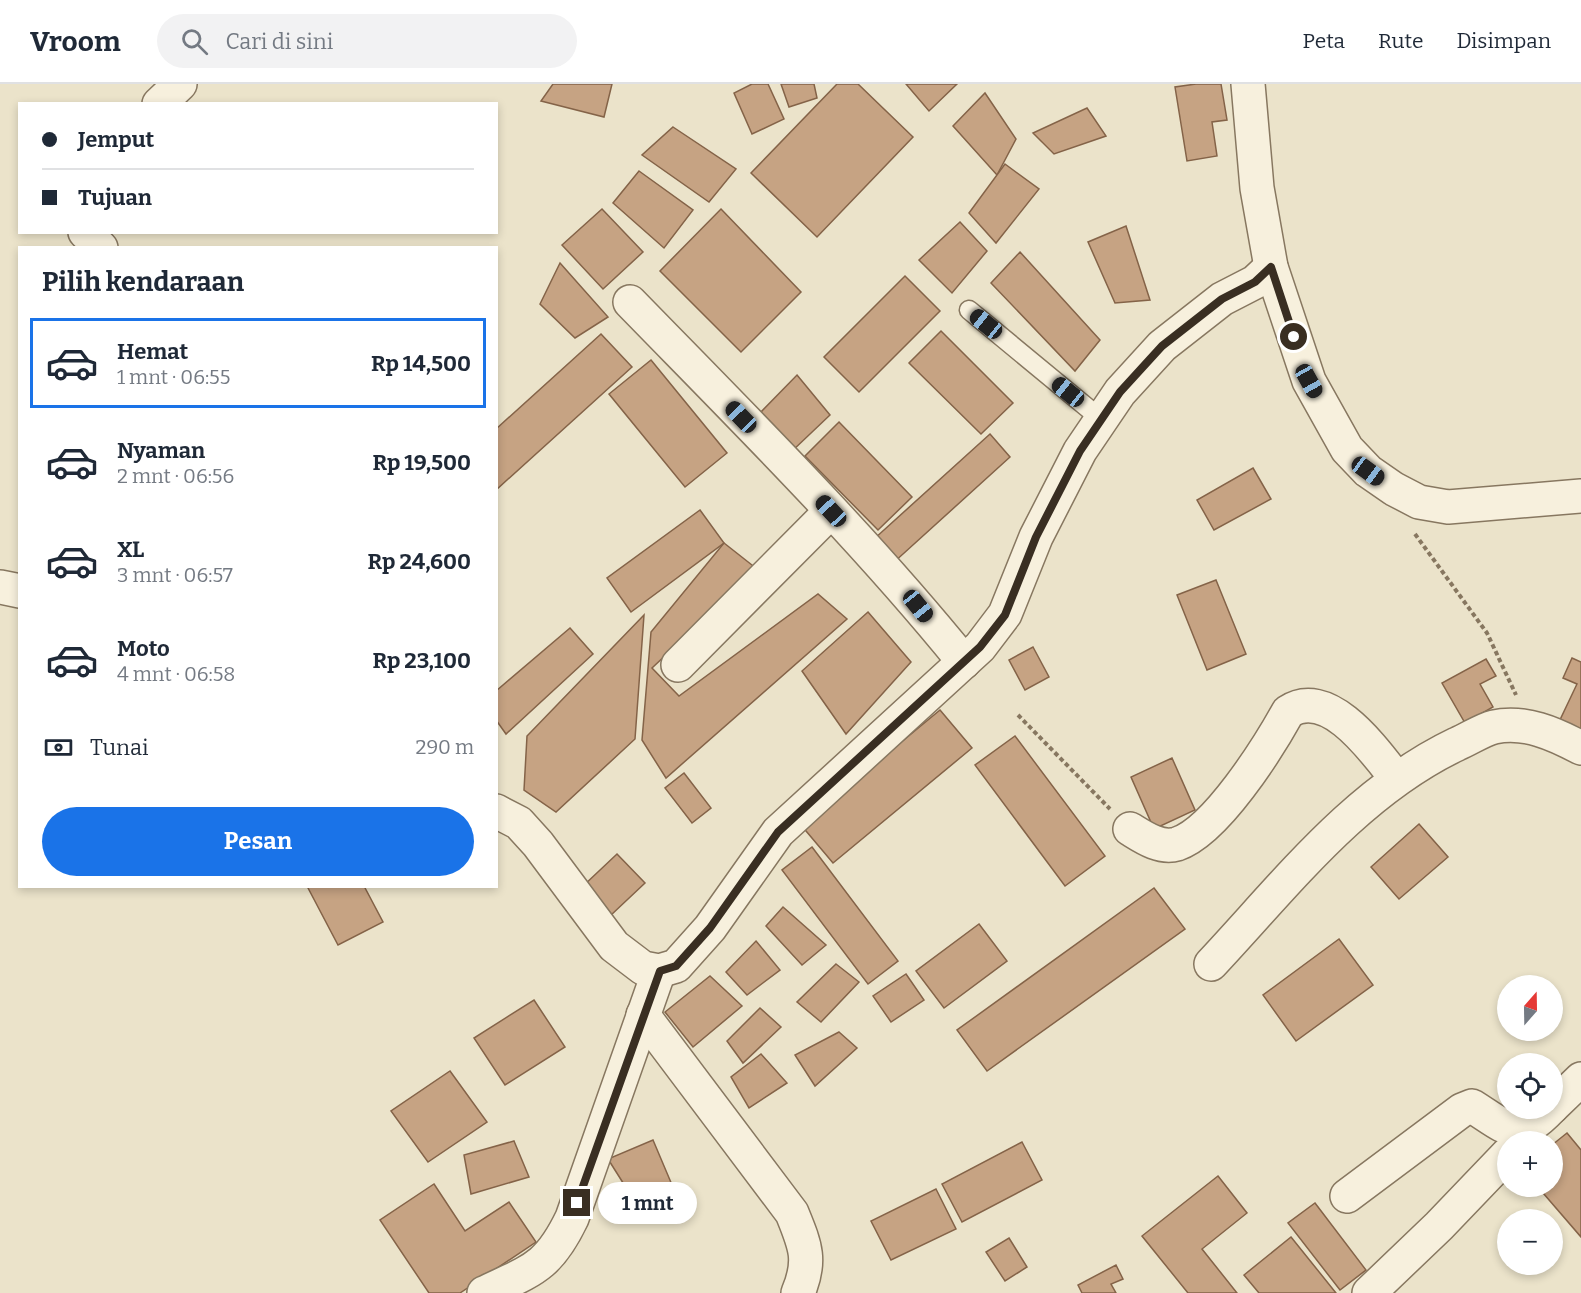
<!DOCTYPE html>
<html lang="id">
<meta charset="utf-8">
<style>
:root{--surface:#fff;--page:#f2f2f3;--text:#1f2937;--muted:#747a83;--line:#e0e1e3;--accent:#1a73e8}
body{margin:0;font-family:Bitter,serif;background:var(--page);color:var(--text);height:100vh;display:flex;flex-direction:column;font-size:22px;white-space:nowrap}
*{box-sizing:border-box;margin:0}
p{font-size:20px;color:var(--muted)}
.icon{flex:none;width:33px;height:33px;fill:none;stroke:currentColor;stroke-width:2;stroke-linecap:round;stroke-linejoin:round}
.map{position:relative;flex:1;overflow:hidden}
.sheet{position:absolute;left:18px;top:162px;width:480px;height:642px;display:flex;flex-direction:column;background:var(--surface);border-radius:0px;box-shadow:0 3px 9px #0003}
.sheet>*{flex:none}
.top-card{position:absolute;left:18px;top:18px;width:480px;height:132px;border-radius:0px;box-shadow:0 3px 9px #0003;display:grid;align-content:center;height:132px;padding:0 24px;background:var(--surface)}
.needle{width:39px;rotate:20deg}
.fabs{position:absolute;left:1497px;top:891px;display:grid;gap:12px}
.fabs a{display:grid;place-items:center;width:66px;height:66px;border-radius:50%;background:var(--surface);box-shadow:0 3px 9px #0003;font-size:30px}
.end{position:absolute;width:27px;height:27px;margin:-14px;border:8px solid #392e22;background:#fff;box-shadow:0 0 0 3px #fff}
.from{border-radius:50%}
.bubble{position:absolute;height:42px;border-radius:21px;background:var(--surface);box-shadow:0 3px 9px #0003;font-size:20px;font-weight:700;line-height:42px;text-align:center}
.car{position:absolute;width:18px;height:36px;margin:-18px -9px;border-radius:8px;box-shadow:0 0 4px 2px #0007;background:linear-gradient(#222 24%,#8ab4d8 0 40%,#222 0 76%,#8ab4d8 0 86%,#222 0)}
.top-card b{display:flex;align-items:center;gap:21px;height:57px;font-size:22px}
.top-card b+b{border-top:2px solid var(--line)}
.top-card i{width:15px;height:15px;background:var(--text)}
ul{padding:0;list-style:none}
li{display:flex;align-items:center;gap:18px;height:90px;margin:0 12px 9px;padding:0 12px;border:3px solid transparent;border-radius:0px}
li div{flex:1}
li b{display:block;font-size:22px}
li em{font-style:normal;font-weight:700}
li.current{border-color:var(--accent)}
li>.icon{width:54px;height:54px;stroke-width:1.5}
h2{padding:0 24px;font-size:27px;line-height:72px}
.pay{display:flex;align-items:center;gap:15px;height:66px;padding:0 24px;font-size:22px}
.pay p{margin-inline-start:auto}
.cta{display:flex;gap:12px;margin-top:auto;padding:12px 24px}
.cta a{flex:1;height:69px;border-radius:36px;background:var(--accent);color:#fff;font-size:24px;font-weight:700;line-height:69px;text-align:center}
header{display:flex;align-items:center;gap:36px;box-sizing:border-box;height:84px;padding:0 30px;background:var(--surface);border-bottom:2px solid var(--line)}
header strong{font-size:28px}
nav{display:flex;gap:33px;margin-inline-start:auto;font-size:21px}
.search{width:420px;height:54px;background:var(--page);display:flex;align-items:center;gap:15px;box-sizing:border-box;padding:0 21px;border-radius:33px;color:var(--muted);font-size:22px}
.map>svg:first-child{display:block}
.building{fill:#c6a383;stroke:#846348;stroke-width:1.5}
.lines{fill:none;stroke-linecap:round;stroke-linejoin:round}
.lane-casing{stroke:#877760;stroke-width:21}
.street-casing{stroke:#877760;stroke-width:36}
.path{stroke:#877760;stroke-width:4;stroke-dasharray:4.5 3;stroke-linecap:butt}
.lane{stroke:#f7f0dd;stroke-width:18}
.street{stroke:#f7f0dd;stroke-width:33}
.route{stroke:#392e22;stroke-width:8}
</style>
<header>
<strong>Vroom</strong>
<div class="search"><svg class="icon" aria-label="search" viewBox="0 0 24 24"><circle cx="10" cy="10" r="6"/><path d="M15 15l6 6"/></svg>Cari di sini</div>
<nav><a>Peta</a><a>Rute</a><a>Disimpan</a></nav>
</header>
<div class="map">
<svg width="1581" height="1209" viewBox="0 0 1581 1209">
<rect width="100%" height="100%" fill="#ebe3ca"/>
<!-- building -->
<g class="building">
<path d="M553,0H612L604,33L541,17Z"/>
<path d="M752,0H768L784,35L752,50L734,9Z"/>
<path d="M781,0H814L817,14L789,23Z"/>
<path d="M837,0H858L913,53L817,153L751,89Z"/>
<path d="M906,0H957L929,27Z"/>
<path d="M1196,0H1221L1227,36L1212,38L1217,72L1187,77L1175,3Z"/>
<path d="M985,9L1016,55L997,91L953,42Z"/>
<path d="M1087,24L1106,52L1054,70L1033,49Z"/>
<path d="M673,43L736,85L709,118L642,71Z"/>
<path d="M1005,80L1039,105L996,159L969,129Z"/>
<path d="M639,87L693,126L664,164L613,119Z"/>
<path d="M602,125L643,168L603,205L562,161Z"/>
<path d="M721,125L801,208L741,268L660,187Z"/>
<path d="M960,138L987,167L952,209L919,176Z"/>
<path d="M1126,142L1150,216L1115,219L1088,158Z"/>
<path d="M1020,168L1100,256L1075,287L991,199Z"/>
<path d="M560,179L608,233L575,254L540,220Z"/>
<path d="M905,192L940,227L859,308L824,273Z"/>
<path d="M941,247L1013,319L981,350L909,279Z"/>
<path d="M601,250L632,283L496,406V345Z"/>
<path d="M651,276L727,369L685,403L609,310Z"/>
<path d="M797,291L830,331L790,369L756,333Z"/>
<path d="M839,338L912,413L878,446L805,372Z"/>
<path d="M990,350L1010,373L892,480L874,455Z"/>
<path d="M1253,384L1271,415L1214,446L1197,416Z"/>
<path d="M700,426L724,459L631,528L607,494Z"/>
<path d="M724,459L757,485L652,584L679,612L818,510L847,535L666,694L642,656L651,548Z"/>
<path d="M1216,496L1246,570L1207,586L1177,511Z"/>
<path d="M868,528L911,578L846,650L802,587Z"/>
<path d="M644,531L635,655L556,728L524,706L527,652Z"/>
<path d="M570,544L593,570L506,650L496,636V607Z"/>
<path d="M1033,563L1049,593L1025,606L1009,576Z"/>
<path d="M1572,574L1581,578V648L1559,638L1577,600L1563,594Z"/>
<path d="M1486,575L1496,592L1480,600L1493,623L1465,639L1442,599Z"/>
<path d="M940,626L972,664L833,779L801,741Z"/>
<path d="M1015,652L1105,772L1065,802L975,681Z"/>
<path d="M1172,674L1195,726L1154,745L1131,693Z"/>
<path d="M684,689L711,724L692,739L665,704Z"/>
<path d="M1419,740L1448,773L1399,815L1371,783Z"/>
<path d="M812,763L898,877L868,900L782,786Z"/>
<path d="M617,770L645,799L610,832L582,803Z"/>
<path d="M307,802H364L383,838L338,861Z"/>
<path d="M1154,804L1185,845L987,987L957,946Z"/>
<path d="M783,823L826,861L802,881L766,842Z"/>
<path d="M979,840L1007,877L944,924L916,887Z"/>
<path d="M1339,855L1373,901L1296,957L1263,911Z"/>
<path d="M756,857L780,886L747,911L726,888Z"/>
<path d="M836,880L859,898L821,938L797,918Z"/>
<path d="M906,890L924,916L891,938L873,912Z"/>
<path d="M710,892L742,922L693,963L665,928Z"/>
<path d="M534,916L565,963L505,1001L474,954Z"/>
<path d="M760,924L781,943L743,979L727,957Z"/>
<path d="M839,948L857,964L815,1002L795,971Z"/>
<path d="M761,970L787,999L749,1024L731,993Z"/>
<path d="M450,987L487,1038L428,1078L391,1027Z"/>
<path d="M1567,1049L1581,1066V1153L1537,1102H1552V1061Z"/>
<path d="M653,1056L675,1108L637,1121L608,1075Z"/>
<path d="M514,1057L529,1093L471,1110L464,1071Z"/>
<path d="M1022,1058L1042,1096L962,1138L942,1100Z"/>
<path d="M1218,1092L1247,1129L1202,1165L1237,1209H1188L1142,1152Z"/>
<path d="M434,1100L465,1147L509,1118L536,1158L460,1209H429L380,1136Z"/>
<path d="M936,1105L956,1145L891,1176L871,1137Z"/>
<path d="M1315,1119L1366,1186L1340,1206L1288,1139Z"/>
<path d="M1291,1153L1336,1209H1259L1244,1191Z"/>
<path d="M1009,1154L1027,1183L1005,1197L986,1168Z"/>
<path d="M1116,1181L1123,1195L1111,1200L1116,1209H1082L1078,1201Z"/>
</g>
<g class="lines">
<!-- lane casing -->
<g class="lane-casing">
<path id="lane" d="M969,226L1101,335"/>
</g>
<!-- street casing -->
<g class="street-casing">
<g id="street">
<path d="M1248,0L1257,104L1271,183L1309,297L1347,365L1368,387L1394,405L1419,418L1448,423L1581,412"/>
<path d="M159,20L180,0"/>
<path d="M85,148L101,164"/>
<path d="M630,218C744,335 861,451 964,578"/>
<path d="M0,503L20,507"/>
<path d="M678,581L831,427"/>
<path d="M496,727L519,739L538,760L614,862L643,884L659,887L676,882L710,844L778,748L980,563L1005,530L1036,453L1080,367L1120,308L1162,262L1222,215L1255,198L1271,183"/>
<path d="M1130,745C1143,753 1160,765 1177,760C1216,747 1268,664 1288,628C1328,601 1374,666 1396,694"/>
<path d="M1211,880C1286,800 1356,708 1457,660C1469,655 1482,646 1494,643C1524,636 1555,650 1581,664"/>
<path d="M643,931L792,1129C805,1161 812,1176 798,1209"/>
<path d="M1552,1023L1581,995"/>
<path d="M1347,1112L1462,1026L1472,1022C1507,1044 1517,1060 1551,1024"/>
<path d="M484,1209C532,1186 548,1184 572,1134L659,887"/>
<path d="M1369,1209L1439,1142L1508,1070"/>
</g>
</g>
<!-- path -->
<g class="path">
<path d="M1415,450L1487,549L1516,611"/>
<path d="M1018,631L1110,725"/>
</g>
<!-- lane -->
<use href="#lane" class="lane"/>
<!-- street -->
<use href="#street" class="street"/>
</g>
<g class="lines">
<!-- route -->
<path class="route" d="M577,1119L660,887L676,882L710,844L778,748L980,563L1005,531L1036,453L1080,367L1120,308L1162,262L1222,215L1255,198L1271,183L1294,253"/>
</g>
</svg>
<div class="fabs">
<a><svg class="needle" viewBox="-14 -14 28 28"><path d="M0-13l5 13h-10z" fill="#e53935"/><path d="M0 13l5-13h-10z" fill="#747a83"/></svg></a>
<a><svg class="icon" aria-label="locate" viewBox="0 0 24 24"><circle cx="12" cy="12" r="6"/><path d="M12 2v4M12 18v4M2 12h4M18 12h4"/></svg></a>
<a>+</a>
<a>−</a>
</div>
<i class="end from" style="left:1294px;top:253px"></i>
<i class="end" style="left:577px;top:1119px"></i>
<div class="bubble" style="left:598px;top:1098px;width:99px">1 mnt</div>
<i class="car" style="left:986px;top:240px;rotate:309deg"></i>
<i class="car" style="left:1309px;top:297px;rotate:151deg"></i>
<i class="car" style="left:1068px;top:308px;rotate:309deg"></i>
<i class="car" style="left:741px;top:333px;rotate:316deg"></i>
<i class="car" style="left:1368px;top:387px;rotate:126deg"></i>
<i class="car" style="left:831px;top:427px;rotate:317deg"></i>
<i class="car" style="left:918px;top:522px;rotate:141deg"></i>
<div class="top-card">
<b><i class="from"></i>Jemput</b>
<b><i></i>Tujuan</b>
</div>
<section class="sheet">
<h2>Pilih kendaraan</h2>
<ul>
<li class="current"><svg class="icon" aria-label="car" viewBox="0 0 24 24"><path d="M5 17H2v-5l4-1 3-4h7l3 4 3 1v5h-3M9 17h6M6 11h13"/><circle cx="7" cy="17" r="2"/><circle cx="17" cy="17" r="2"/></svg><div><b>Hemat</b><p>1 mnt · 06:55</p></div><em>Rp 14,500</em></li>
<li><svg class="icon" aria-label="car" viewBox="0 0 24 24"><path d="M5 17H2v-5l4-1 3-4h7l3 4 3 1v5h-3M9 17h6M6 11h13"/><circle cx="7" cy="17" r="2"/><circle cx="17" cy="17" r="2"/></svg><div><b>Nyaman</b><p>2 mnt · 06:56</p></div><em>Rp 19,500</em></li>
<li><svg class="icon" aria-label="car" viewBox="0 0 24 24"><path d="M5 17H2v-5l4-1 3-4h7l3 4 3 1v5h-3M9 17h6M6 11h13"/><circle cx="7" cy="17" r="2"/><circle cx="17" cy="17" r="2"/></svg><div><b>XL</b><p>3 mnt · 06:57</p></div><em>Rp 24,600</em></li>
<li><svg class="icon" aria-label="car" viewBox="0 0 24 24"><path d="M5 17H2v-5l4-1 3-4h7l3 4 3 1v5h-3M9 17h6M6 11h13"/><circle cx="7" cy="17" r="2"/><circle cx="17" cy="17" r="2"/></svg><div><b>Moto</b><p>4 mnt · 06:58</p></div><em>Rp 23,100</em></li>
</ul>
<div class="pay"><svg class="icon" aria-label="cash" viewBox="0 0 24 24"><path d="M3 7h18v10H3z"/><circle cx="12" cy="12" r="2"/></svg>Tunai<p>290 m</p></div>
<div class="cta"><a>Pesan</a></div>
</section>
</div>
